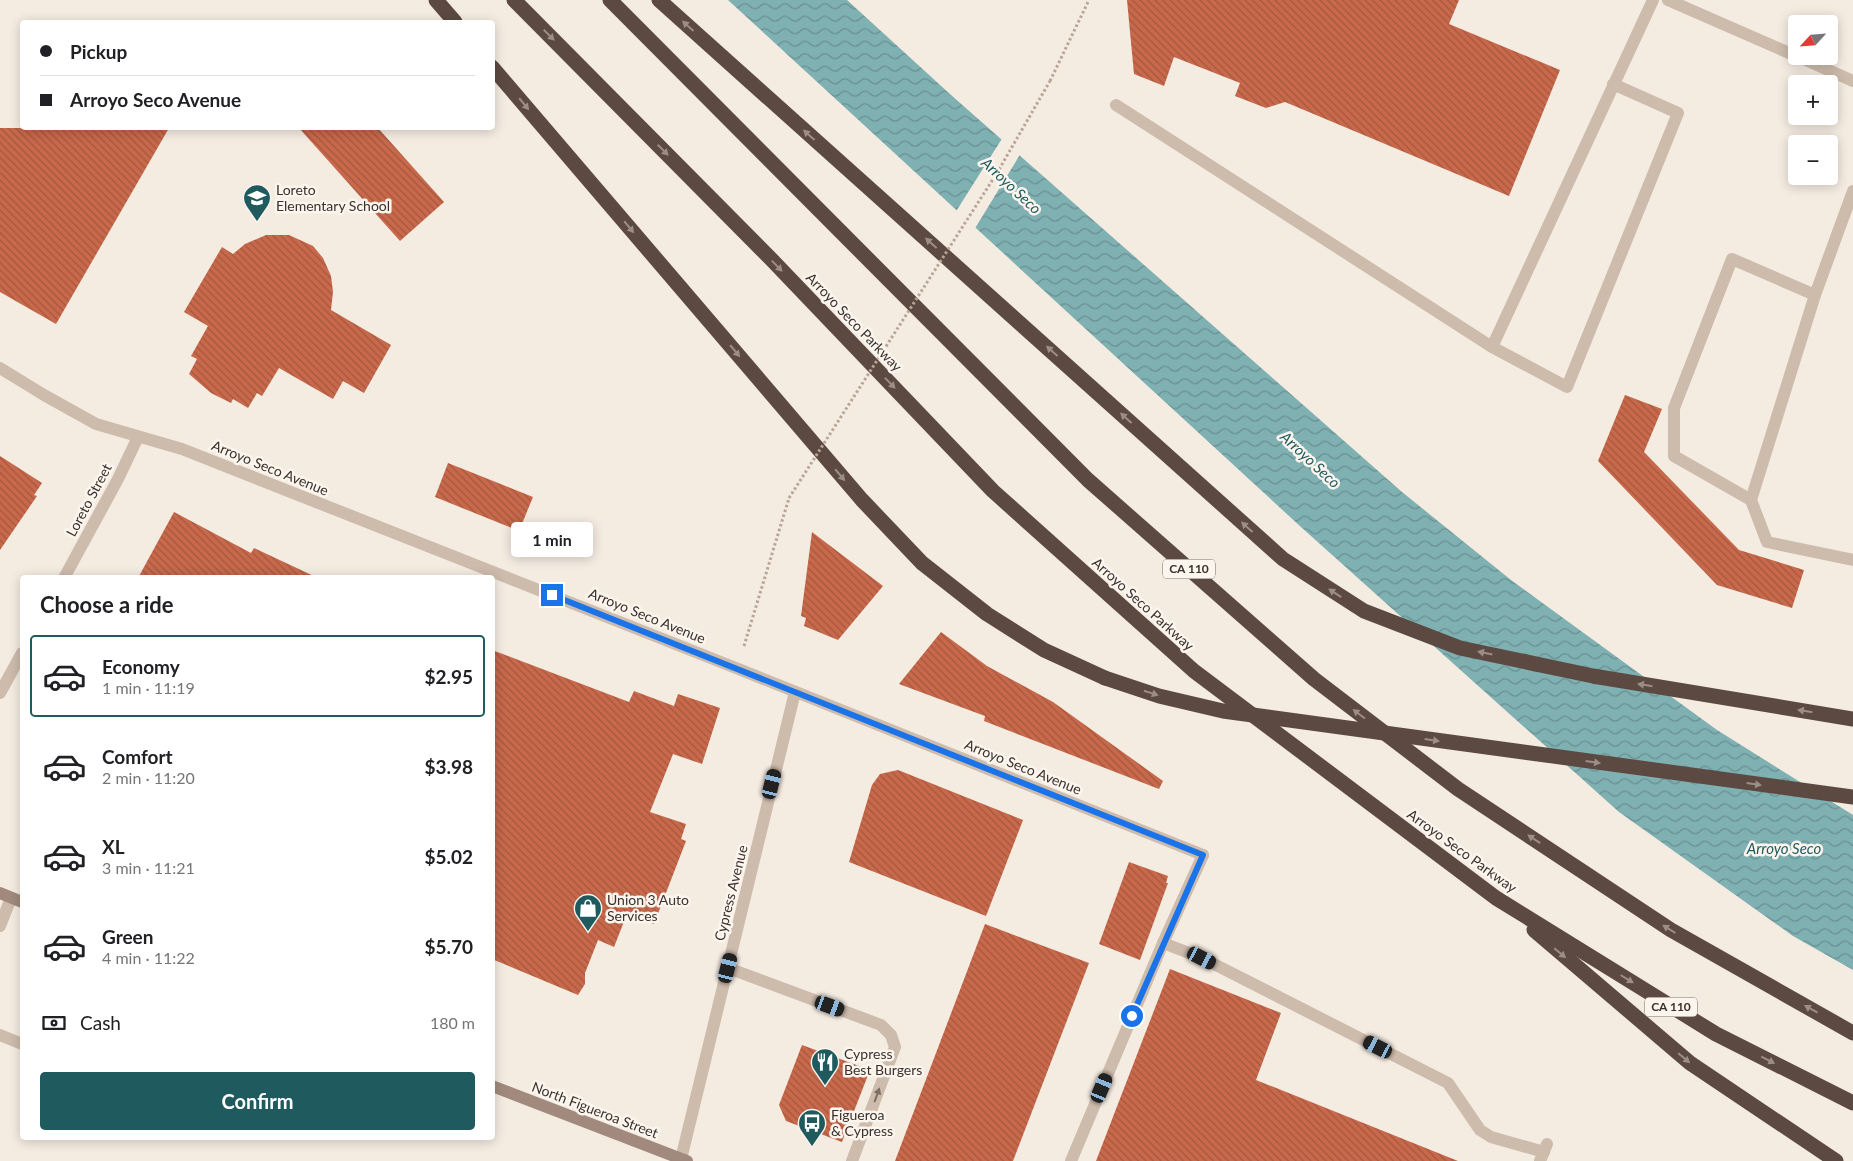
<!DOCTYPE html>
<meta charset="utf-8">
<style>
:root{--surface:#fff;--page:#f6f6f6;--text:#202124;--muted:#757577;--line:#e0e0e0;--accent:#1f5a5e}
body{margin:0;font-family:Lato,sans-serif;background:var(--page);color:var(--text);height:100vh;display:flex;flex-direction:column;font-size:19px;white-space:nowrap}
*{box-sizing:border-box;margin:0}
p{font-size:16px;color:var(--muted)}
.icon{flex:none;width:28px;height:28px;fill:none;stroke:currentColor;stroke-width:2;stroke-linecap:round;stroke-linejoin:round}
.map{position:relative;flex:1;overflow:hidden}
.details{position:absolute;left:20px;top:575px;width:475px;height:565px;display:flex;flex-direction:column;background:var(--surface);border-radius:5px;box-shadow:0 2px 12px #0003}
.details>*{flex:none}
.hud{position:absolute;left:20px;top:20px;width:475px;height:110px;border-radius:5px;box-shadow:0 2px 12px #0003;display:grid;align-content:center;height:110px;padding:0 20px;background:var(--surface)}
.needle{width:32px;rotate:244deg}
.buttons{position:absolute;left:1788px;top:15px;display:grid;gap:10px}
.buttons a{display:grid;place-items:center;width:50px;height:50px;border-radius:5px;background:var(--surface);box-shadow:0 2px 12px #0003;font-size:25px}
.end{position:absolute;width:22px;height:22px;margin:-11px;border:6px solid #1a73e8;background:#fff;box-shadow:0 0 0 2px #fff}
.from{border-radius:50%}
.bubble{position:absolute;height:35px;border-radius:5px;background:var(--surface);box-shadow:0 2px 12px #0003;font-size:16px;font-weight:700;line-height:35px;text-align:center}
.car{position:absolute;width:15px;height:30px;margin:-15px -8px;border-radius:6px;box-shadow:0 0 4px 1px #0007;background:linear-gradient(#222 24%,#8ab4d8 0 40%,#222 0 76%,#8ab4d8 0 86%,#222 0)}
.hud b{display:flex;align-items:center;gap:18px;height:48px;font-size:19px}
.hud b+b{border-top:1px solid var(--line)}
.hud i{width:12px;height:12px;background:var(--text)}
ul{padding:0;list-style:none}
li{display:flex;align-items:center;gap:15px;height:82px;margin:0 10px 8px;padding:0 10px;border:2px solid transparent;border-radius:5px}
li div{flex:1}
li b{display:block;font-size:19px}
li em{font-style:normal;font-weight:700}
li.selected{border-color:var(--accent)}
li>.icon{width:45px;height:45px;stroke-width:1.5}
h2{padding:0 20px;font-size:22px;line-height:60px}
.pay{display:flex;align-items:center;gap:12px;height:55px;padding:0 20px;font-size:19px}
.pay p{margin-inline-start:auto}
.button{display:flex;gap:10px;margin-top:auto;padding:10px 20px}
.button a{flex:1;height:58px;border-radius:5px;background:var(--accent);color:#fff;font-size:20px;font-weight:700;line-height:58px;text-align:center}
.map>svg:first-child{display:block}
.water{fill:url(#water-waves)}
.pier{fill:#f4ebe1}
.building{fill:url(#building-back-hatch)}
.lines{fill:none;stroke-linecap:round;stroke-linejoin:round}
.path{stroke:#b9a596;stroke-width:3;stroke-dasharray:2.5 2.5;stroke-linecap:butt}
.service{stroke:#cdbbac;stroke-width:12}
.minor{stroke:#cdbbac;stroke-width:12}
.secondary{stroke:#a18a7d;stroke-width:12}
.motorway{stroke:#5c4a42;stroke-width:15}
.path-bridge{stroke:#b9a596;stroke-width:3;stroke-dasharray:2.5 2.5;stroke-linecap:butt}
.motorway-bridge{stroke:#5c4a42;stroke-width:15}
.oneway{fill:#9c8e87}
.oneway2{fill:#7d6f65}
.route{stroke:#1a73e8;stroke-width:6}
.labels{text-anchor:middle;stroke-width:5;stroke-linejoin:round;paint-order:stroke}
.shield{fill:#fbf5ee;stroke:#756b66;stroke-width:1}
.shield-label{font-size:12px;font-weight:bold;fill:#3b302b}
.poi-label{font-size:14px;fill:#3b302b;stroke:#fbf5ee;text-anchor:start}
.street-label{font-size:14px;fill:#3b302b;stroke:#fbf5ee}
.water-label{font-size:15px;font-style:italic;fill:#1f5a5e;stroke:#fbf5ee}
</style>
<div class="map">
<svg width="1853" height="1161" viewBox="0 0 1853 1161">
<defs>
<pattern id="water-waves" width="16" height="10" patternUnits="userSpaceOnUse" patternTransform="scale(1.25)"><rect width="16" height="10" fill="#7fb0b2"/><path d="M0 5q4-4 8 0t8 0" fill="none" stroke="#699091"/></pattern>
<pattern id="building-back-hatch" width="6" height="6" patternUnits="userSpaceOnUse" patternTransform="scale(1.25)"><rect width="6" height="6" fill="#c8694b"/><path d="M-1 5l2 2M0 0l6 6M5-1l2 2" fill="none" stroke="#a4573f"/></pattern>
</defs>
<rect width="100%" height="100%" fill="#f4ebe1"/>
<!-- water -->
<path class="water" d="M728,0H847L951,95L1402,492L1511,580L1717,730L1853,815V970L1793,936L1619,812L1301,527Z"/>
<!-- pier -->
<path class="pier" d="M1003,137L1021,153L974,230L955,213Z"/>
<!-- building -->
<g class="building">
<path d="M1127,0H1459L1449,24L1560,70L1509,196L1285,102L1266,108L1235,96L1240,83L1174,57L1164,86L1134,74Z"/>
<path d="M0,128H169L56,324L0,292Z"/>
<path d="M299,128H378L444,202L400,241Z"/>
<path d="M266,235H289L313,246L323,258L331,276L333,292L331,310L391,345L364,393L343,381L333,399L279,368L262,396L257,393L248,408L233,399L231,403L211,393L189,374L197,359L191,356L208,326L184,312L222,247L233,254L245,244Z"/>
<path d="M1625,395L1662,409L1644,452L1739,550L1804,570L1792,608L1717,585L1598,461Z"/>
<path d="M0,456L42,483L34,495L37,496L0,550Z"/>
<path d="M448,463L533,497L519,531L435,497Z"/>
<path d="M174,512L251,553L254,548L318,578H138Z"/>
<path d="M812,532L883,586L838,640L804,626L806,618L801,616Z"/>
<path d="M941,632L987,666L1053,702L1163,781L1159,789L984,721L985,716L899,684Z"/>
<path d="M492,650L629,702L634,691L674,706L678,694L720,708L702,764L673,754L650,812L686,824L681,839L686,841L654,924L627,914L614,947L598,940L585,973V984L578,995L492,959Z"/>
<path d="M898,770L1023,820L986,916L849,862L872,785L880,774Z"/>
<path d="M1129,862L1168,876L1166,883H1168L1140,960L1099,944Z"/>
<path d="M985,924L1089,963L1013,1161H895Z"/>
<path d="M1170,969L1281,1013L1256,1080L1458,1161H1096Z"/>
<path d="M802,1045L870,1070L842,1142L786,1121L779,1105Z"/>
</g>
<g class="lines">
<!-- path -->
<g class="path">
<path d="M1050,81L1089,0"/>
<path d="M744,646L789,498"/>
</g>
<!-- service -->
<g class="service">
<path d="M1613,84L1678,113L1567,387L1492,347L1653,0"/>
<path d="M1116,105L1492,347"/>
<path d="M1853,191L1815,295L1751,500L1767,542L1853,560"/>
<path d="M1751,500L1674,456V408L1732,259L1815,295"/>
<path d="M1203,855L1163,943L1202,958L1448,1083L1480,1130L1491,1137L1544,1152"/>
<path d="M0,926L11,898"/>
<path d="M728,968L881,1025L891,1035L895,1047L852,1161"/>
<path d="M0,1035L22,1044"/>
<path d="M1071,1161L1163,943"/>
</g>
<!-- minor -->
<g class="minor">
<path d="M1668,0L1796,56"/>
<path d="M1797,56L1853,81"/>
<path d="M0,368L44,395L96,424L182,449L736,668L1203,855"/>
<path d="M64,578L118,479L138,437"/>
<path d="M0,693L22,653"/>
<path d="M681,1159L795,692"/>
<path d="M1540,1161L1547,1144"/>
</g>
<!-- secondary -->
<g class="secondary">
<path d="M0,893L22,902"/>
<path d="M492,1086L687,1161"/>
</g>
<!-- motorway -->
<g class="motorway">
<path d="M436,0L455,22"/>
<path d="M514,0L772,260L993,491L1194,671L1496,898L1716,1034L1853,1103"/>
<path d="M610,0L1088,480L1314,679L1458,789L1671,930L1853,1033"/>
<path d="M659,0L1283,559L1364,611L1460,648L1593,676L1853,719"/>
<path d="M492,67L862,500L922,563L987,614L1044,650L1105,678"/>
<path d="M1534,930L1690,1063L1836,1161"/>
</g>
<!-- path-bridge -->
<path class="path-bridge" d="M789,498L997,173L1050,81"/>
<!-- motorway-bridge -->
<path class="motorway-bridge" d="M1105,678L1159,696L1223,711L1853,797"/>
</g>
<!-- one-way arrows -->
<defs><path id="oneway-solid" d="M-6-.8H1V-3.2L6.5 0L1 3.2V.8H-6Z" transform="scale(1.25)"/></defs>
<g class="oneway">
<use href="#oneway-solid" transform="translate(688 26) rotate(-138)"/>
<use href="#oneway-solid" transform="translate(549 35) rotate(45)"/>
<use href="#oneway-solid" transform="translate(524 104) rotate(50)"/>
<use href="#oneway-solid" transform="translate(809 135) rotate(-138)"/>
<use href="#oneway-solid" transform="translate(663 150) rotate(45)"/>
<use href="#oneway-solid" transform="translate(629 227) rotate(50)"/>
<use href="#oneway-solid" transform="translate(931 243) rotate(-138)"/>
<use href="#oneway-solid" transform="translate(777 266) rotate(46)"/>
<use href="#oneway-solid" transform="translate(735 351) rotate(50)"/>
<use href="#oneway-solid" transform="translate(1052 351) rotate(-138)"/>
<use href="#oneway-solid" transform="translate(890 383) rotate(46)"/>
<use href="#oneway-solid" transform="translate(1126 418) rotate(-138)"/>
<use href="#oneway-solid" transform="translate(840 475) rotate(50)"/>
<use href="#oneway-solid" transform="translate(1247 527) rotate(-138)"/>
<use href="#oneway-solid" transform="translate(1335 593) rotate(-147)"/>
<use href="#oneway-solid" transform="translate(1485 653) rotate(-168)"/>
<use href="#oneway-solid" transform="translate(1645 685) rotate(-171)"/>
<use href="#oneway-solid" transform="translate(1151 693) rotate(18)"/>
<use href="#oneway-solid" transform="translate(1805 711) rotate(-171)"/>
<use href="#oneway-solid" transform="translate(1359 714) rotate(-143)"/>
<use href="#oneway-solid" transform="translate(1432 740) rotate(8)"/>
<use href="#oneway-solid" transform="translate(1593 762) rotate(8)"/>
<use href="#oneway-solid" transform="translate(1754 784) rotate(8)"/>
<use href="#oneway-solid" transform="translate(1534 839) rotate(-146)"/>
<use href="#oneway-solid" transform="translate(1669 929) rotate(-148)"/>
<use href="#oneway-solid" transform="translate(1560 953) rotate(40)"/>
<use href="#oneway-solid" transform="translate(1627 979) rotate(32)"/>
<use href="#oneway-solid" transform="translate(1811 1009) rotate(-151)"/>
<use href="#oneway-solid" transform="translate(1684 1058) rotate(40)"/>
<use href="#oneway-solid" transform="translate(1768 1060) rotate(27)"/>
</g>
<use class="oneway2" href="#oneway-solid" transform="translate(877 1095) rotate(-70)"/>
<g class="lines">
<!-- route -->
<path class="route" d="M552,595L1203,855L1132,1016"/>
</g>
<!-- icons -->
<defs>
<g id="school-pin" transform="scale(1.4375)"><path d="M0 17L-7.5 6A9.5 9.5 0 1 1 7.5 6Z" fill="#1f5a5e" stroke="#fbf5ee"/><path d="M0-5L7-2L0 1L-7-2ZM-4 1L0 2.5L4 1V4Q0 6-4 4Z" fill="#fff"/></g>
<g id="shop-pin" transform="scale(1.4375)"><path d="M0 17L-7.5 6A9.5 9.5 0 1 1 7.5 6Z" fill="#1f5a5e" stroke="#fbf5ee"/><path d="M-5-2.5h2.3a2.7 3.5 0 0 1 5.4 0H5L5.5 6h-11ZM-1.5-2.5h3a1.5 2.3 0 0 0-3 0Z" fill="#fff"/></g>
<g id="restaurant-pin" transform="scale(1.4375)"><path d="M0 17L-7.5 6A9.5 9.5 0 1 1 7.5 6Z" fill="#1f5a5e" stroke="#fbf5ee"/><path d="M-5-6h1v4h1v-4h1v4h1v-4h1v5L-1.5 .5V6h-2V.5L-5-1ZM5-6V6H3V1.5H1.5Q1.5-4 5-6Z" fill="#fff"/></g>
<g id="bus-pin" transform="scale(1.4375)"><path d="M0 17L-7.5 6A9.5 9.5 0 1 1 7.5 6Z" fill="#1f5a5e" stroke="#fbf5ee"/><path d="M-5-6H5V4H4V6H2V4H-2V6H-4V4H-5ZM-3.5-4V0h7V-4ZM-3.5 1.2v1.5H-2V1.2ZM2 1.2v1.5H3.5V1.2Z" fill="#fff"/></g>
</defs>
<g fill-rule="evenodd">
<use href="#school-pin" x="257" y="198"/>
<use href="#shop-pin" x="588" y="908"/>
<use href="#restaurant-pin" x="825" y="1062"/>
<use href="#bus-pin" x="812" y="1123"/>
</g>
<g class="labels">
<!-- shield labels -->
<g class="shield">
<rect x="1163" y="559.5" width="52" height="19" rx="4"/>
<rect x="1645" y="997.5" width="52" height="19" rx="4"/>
</g>
<g class="shield-label">
<text x="1189" y="573">CA 110</text>
<text x="1671" y="1011">CA 110</text>
</g>
<!-- poi labels -->
<g class="poi-label">
<text x="276" y="195">Loreto<tspan x="276" dy="16">Elementary School</tspan></text>
<text x="607" y="905">Union 3 Auto<tspan x="607" dy="16">Services</tspan></text>
<text x="844" y="1059">Cypress<tspan x="844" dy="16">Best Burgers</tspan></text>
<text x="831" y="1120">Figueroa<tspan x="831" dy="16">&amp; Cypress</tspan></text>
</g>
<!-- street labels -->
<g class="street-label">
<text transform="translate(854 322) rotate(46)" y="5">Arroyo Seco Parkway</text>
<text transform="translate(270 468) rotate(22)" y="5">Arroyo Seco Avenue</text>
<text transform="translate(89 500) rotate(-62)" y="5">Loreto Street</text>
<text transform="translate(1143 604) rotate(42)" y="5">Arroyo Seco Parkway</text>
<text transform="translate(647 616) rotate(22)" y="5">Arroyo Seco Avenue</text>
<text transform="translate(1023 767) rotate(22)" y="5">Arroyo Seco Avenue</text>
<text transform="translate(1462 851) rotate(36)" y="5">Arroyo Seco Parkway</text>
<text transform="translate(731 893) rotate(-76)" y="5">Cypress Avenue</text>
<text transform="translate(595 1110) rotate(21)" y="5">North Figueroa Street</text>
</g>
<!-- water labels -->
<g class="water-label">
<text transform="translate(1011 186) rotate(43)" y="5">Arroyo Seco</text>
<text transform="translate(1310 460) rotate(43)" y="5">Arroyo Seco</text>
<text x="1784" y="854">Arroyo Seco</text>
</g>
</g>
</svg>
<div class="buttons">
<a><svg class="needle" viewBox="-14 -14 28 28"><path d="M0-13l5 13h-10z" fill="#e53935"/><path d="M0 13l5-13h-10z" fill="#757577"/></svg></a>
<a>+</a>
<a>−</a>
</div>
<i class="end from" style="left:1132px;top:1016px"></i>
<i class="end" style="left:552px;top:595px"></i>
<div class="bubble" style="left:511px;top:522px;width:82px">1 min</div>
<i class="car" style="left:772px;top:784px;rotate:14deg"></i>
<i class="car" style="left:1202px;top:958px;rotate:117deg"></i>
<i class="car" style="left:728px;top:968px;rotate:14deg"></i>
<i class="car" style="left:830px;top:1006px;rotate:110deg"></i>
<i class="car" style="left:1378px;top:1047px;rotate:297deg"></i>
<i class="car" style="left:1102px;top:1088px;rotate:23deg"></i>
<div class="hud">
<b><i class="from"></i>Pickup</b>
<b><i></i>Arroyo Seco Avenue</b>
</div>
<section class="details">
<h2>Choose a ride</h2>
<ul>
<li class="selected"><svg class="icon" aria-label="car" viewBox="0 0 24 24"><path d="M5 17H2v-5l4-1 3-4h7l3 4 3 1v5h-3M9 17h6M6 11h13"/><circle cx="7" cy="17" r="2"/><circle cx="17" cy="17" r="2"/></svg><div><b>Economy</b><p>1 min · 11:19</p></div><em>$2.95</em></li>
<li><svg class="icon" aria-label="car" viewBox="0 0 24 24"><path d="M5 17H2v-5l4-1 3-4h7l3 4 3 1v5h-3M9 17h6M6 11h13"/><circle cx="7" cy="17" r="2"/><circle cx="17" cy="17" r="2"/></svg><div><b>Comfort</b><p>2 min · 11:20</p></div><em>$3.98</em></li>
<li><svg class="icon" aria-label="car" viewBox="0 0 24 24"><path d="M5 17H2v-5l4-1 3-4h7l3 4 3 1v5h-3M9 17h6M6 11h13"/><circle cx="7" cy="17" r="2"/><circle cx="17" cy="17" r="2"/></svg><div><b>XL</b><p>3 min · 11:21</p></div><em>$5.02</em></li>
<li><svg class="icon" aria-label="car" viewBox="0 0 24 24"><path d="M5 17H2v-5l4-1 3-4h7l3 4 3 1v5h-3M9 17h6M6 11h13"/><circle cx="7" cy="17" r="2"/><circle cx="17" cy="17" r="2"/></svg><div><b>Green</b><p>4 min · 11:22</p></div><em>$5.70</em></li>
</ul>
<div class="pay"><svg class="icon" aria-label="cash" viewBox="0 0 24 24"><path d="M3 7h18v10H3z"/><circle cx="12" cy="12" r="2"/></svg>Cash<p>180 m</p></div>
<div class="button"><a>Confirm</a></div>
</section>
</div>
